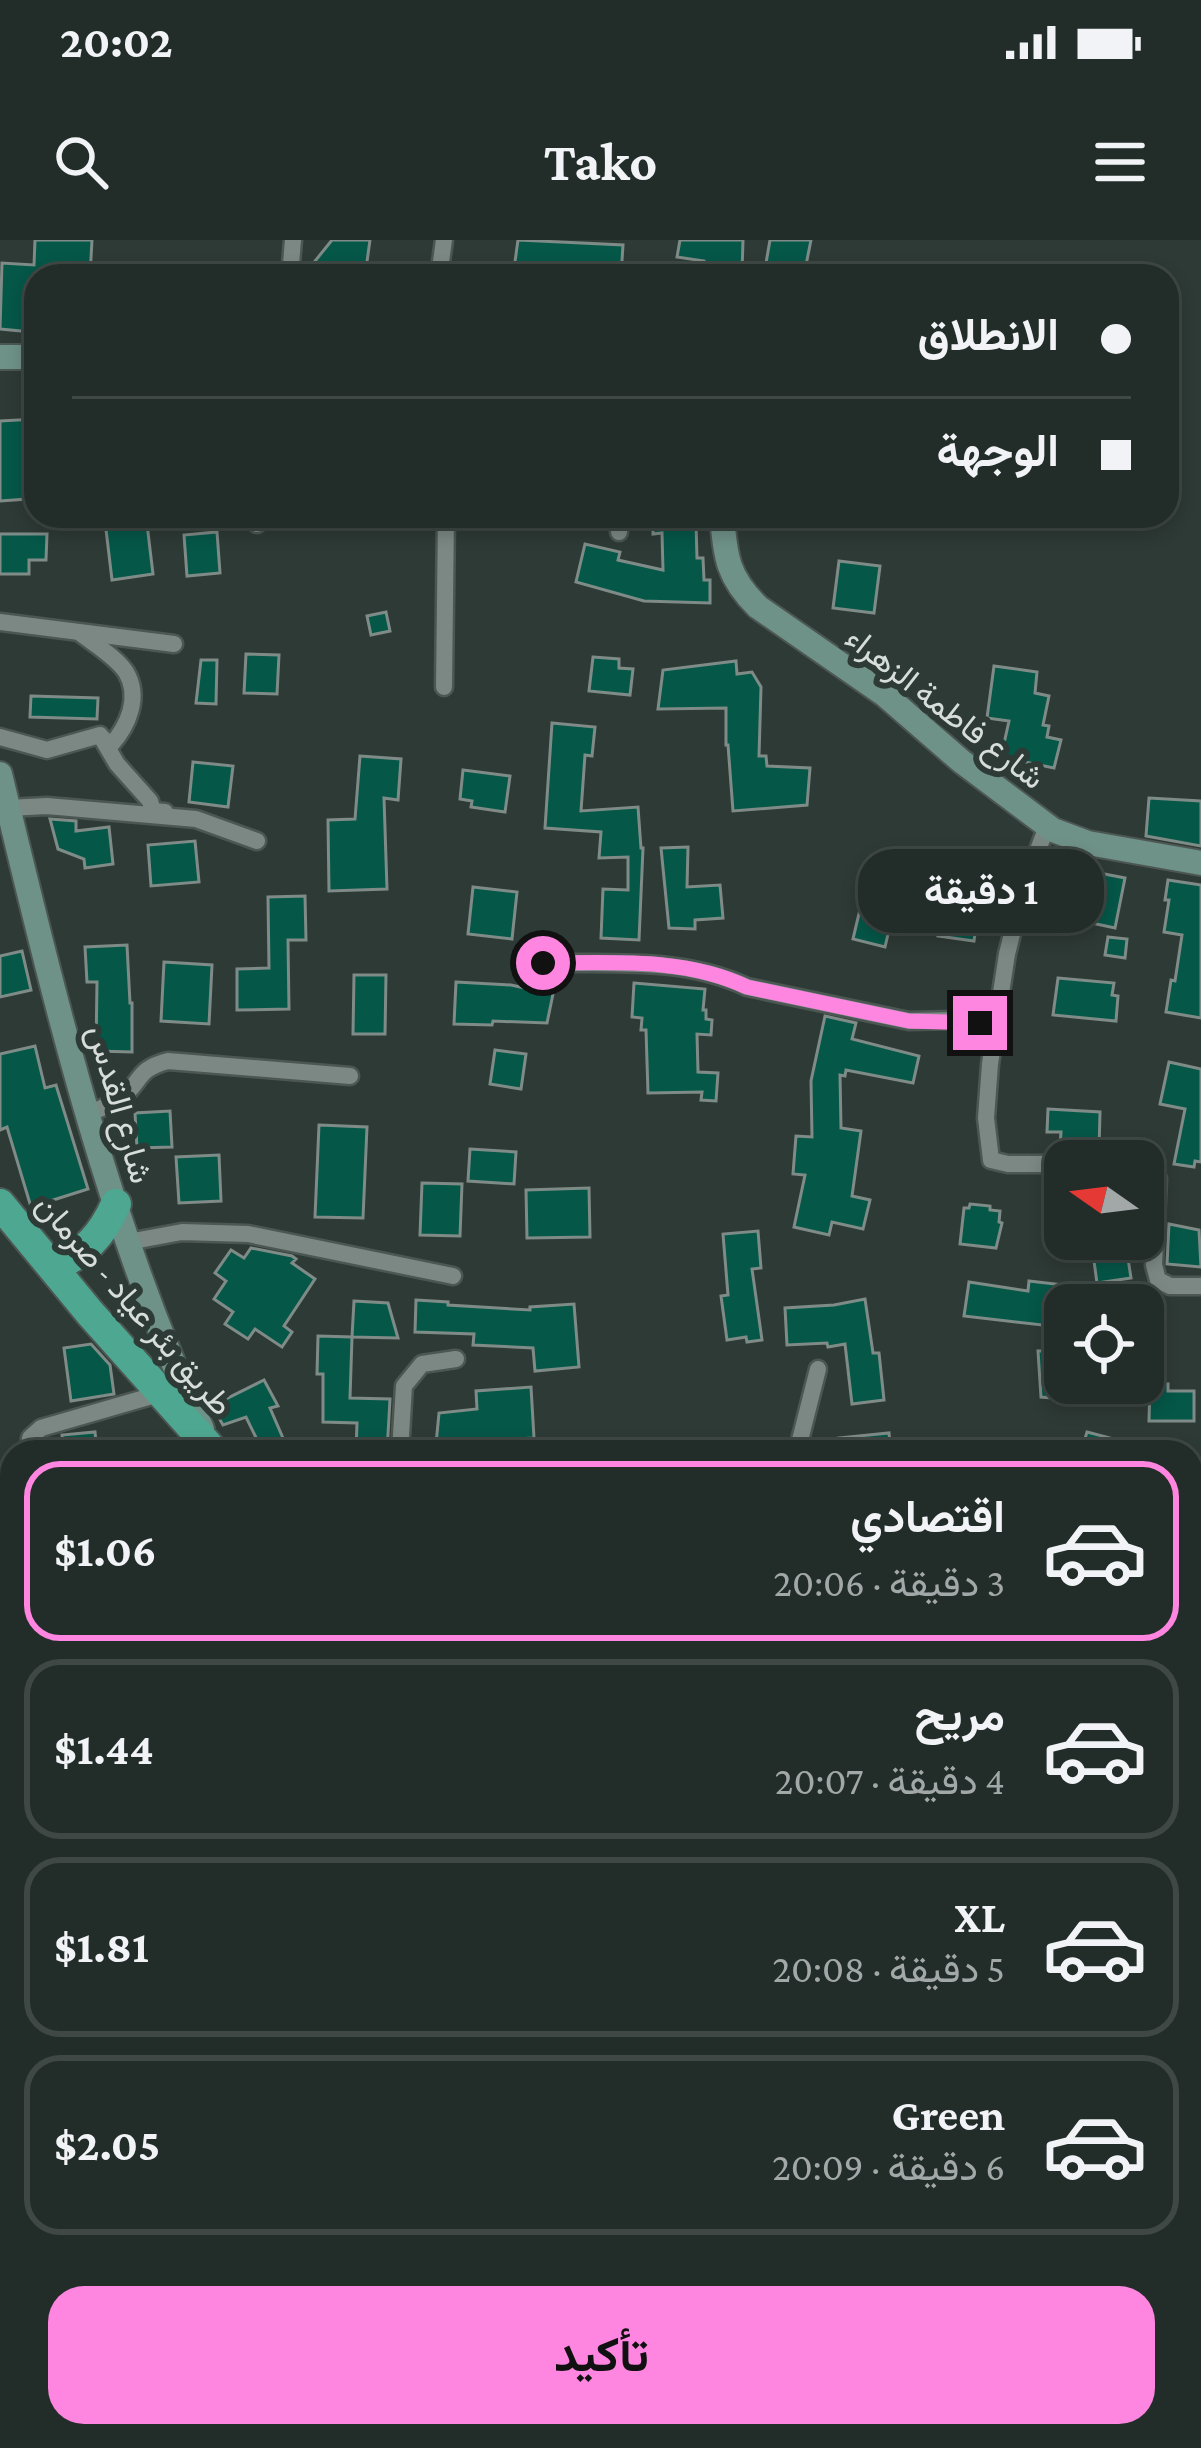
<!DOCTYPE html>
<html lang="ar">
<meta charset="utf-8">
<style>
:root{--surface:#222c28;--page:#2e3834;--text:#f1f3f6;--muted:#a2a7a8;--line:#3f4845;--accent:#fe86e0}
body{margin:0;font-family:"Crimson Pro",Vazirmatn,serif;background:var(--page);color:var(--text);direction:rtl;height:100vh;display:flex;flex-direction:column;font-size:45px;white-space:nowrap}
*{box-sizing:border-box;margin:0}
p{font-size:39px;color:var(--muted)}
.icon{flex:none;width:66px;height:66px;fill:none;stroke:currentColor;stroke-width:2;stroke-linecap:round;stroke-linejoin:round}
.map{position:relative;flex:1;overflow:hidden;direction:ltr}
.sheet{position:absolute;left:0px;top:1200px;width:1203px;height:1008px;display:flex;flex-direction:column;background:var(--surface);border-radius:36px 36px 0 0;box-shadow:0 6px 18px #0003,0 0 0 3px var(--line);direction:rtl}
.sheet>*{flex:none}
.top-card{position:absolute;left:24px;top:24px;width:1155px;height:264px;border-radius:36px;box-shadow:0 6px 18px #0003,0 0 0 3px var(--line);direction:rtl;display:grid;align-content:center;height:264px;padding:0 48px;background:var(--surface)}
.needle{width:78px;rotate:284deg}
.controls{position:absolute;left:1044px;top:900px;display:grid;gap:24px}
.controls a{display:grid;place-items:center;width:120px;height:120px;border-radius:24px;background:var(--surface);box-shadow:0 6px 18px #0003,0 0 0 3px var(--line);font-size:60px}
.end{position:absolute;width:54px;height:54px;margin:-27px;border:15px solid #fe86e0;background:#111;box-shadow:0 0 0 6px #111}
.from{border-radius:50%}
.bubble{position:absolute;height:84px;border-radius:36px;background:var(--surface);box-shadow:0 6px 18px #0003,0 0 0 3px var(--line);font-size:39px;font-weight:700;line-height:84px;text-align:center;direction:rtl}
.top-card b{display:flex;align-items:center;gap:42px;height:114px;font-size:45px}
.top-card b+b{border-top:3px solid var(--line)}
.top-card i{width:30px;height:30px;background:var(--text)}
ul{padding:21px 0 0;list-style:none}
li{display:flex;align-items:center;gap:36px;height:180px;margin:0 24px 18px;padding:0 24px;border:6px solid var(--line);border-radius:36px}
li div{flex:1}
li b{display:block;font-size:45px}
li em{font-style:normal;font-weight:700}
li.active{border-color:var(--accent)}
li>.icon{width:108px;height:108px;stroke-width:1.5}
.cta{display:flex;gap:24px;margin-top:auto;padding:24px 48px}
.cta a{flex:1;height:138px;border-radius:36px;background:var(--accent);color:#111;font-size:48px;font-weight:700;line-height:138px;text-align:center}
.status{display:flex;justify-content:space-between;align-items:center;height:84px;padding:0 60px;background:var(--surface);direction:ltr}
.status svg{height:33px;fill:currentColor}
header{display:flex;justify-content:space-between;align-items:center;height:156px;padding:0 48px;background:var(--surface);font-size:54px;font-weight:700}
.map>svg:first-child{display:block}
.building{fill:#055748;stroke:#7e8b87;stroke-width:3}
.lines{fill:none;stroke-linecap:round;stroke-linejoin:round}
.street-casing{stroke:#4c5653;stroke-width:21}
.secondary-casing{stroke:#4c5653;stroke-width:28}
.highway-casing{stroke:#4c5653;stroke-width:34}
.street{stroke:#7b8884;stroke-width:16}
.secondary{stroke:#6e9188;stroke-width:24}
.highway{stroke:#4ea791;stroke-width:30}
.route{stroke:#fe86e0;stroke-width:15}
.labels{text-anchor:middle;stroke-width:12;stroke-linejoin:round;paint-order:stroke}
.street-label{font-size:33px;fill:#d6dddb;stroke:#2e3a36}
</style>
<div class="status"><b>20:02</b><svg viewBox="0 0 49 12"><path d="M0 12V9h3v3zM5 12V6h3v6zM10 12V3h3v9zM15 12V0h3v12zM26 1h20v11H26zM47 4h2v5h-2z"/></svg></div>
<header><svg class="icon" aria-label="menu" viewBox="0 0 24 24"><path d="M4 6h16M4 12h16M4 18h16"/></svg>Tako<svg class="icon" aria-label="search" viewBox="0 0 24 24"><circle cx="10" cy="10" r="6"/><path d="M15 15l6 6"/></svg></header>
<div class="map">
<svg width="1201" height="2208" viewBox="0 0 1201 2208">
<rect width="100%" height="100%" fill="#2e3a36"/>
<!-- building -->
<g class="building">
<path d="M35,0H92L90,36H34L32,92L0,89L2,23L34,25Z"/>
<path d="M332,0H370L365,36H303Z"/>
<path d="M518,0L623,5L621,36H513Z"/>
<path d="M680,0H743L742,33L704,24V21L677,17Z"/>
<path d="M770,0H811L805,30L766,23Z"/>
<path d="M36,179V200H23L27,259L0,261V181Z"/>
<path d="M146,276L153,334L112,340L105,281Z"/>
<path d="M653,276H689V283H696L697,318H703L704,340H710V363L644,361L576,342L585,304L620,312L618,320L663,330L662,293L653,294Z"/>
<path d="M217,292L220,333L187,336L184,295Z"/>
<path d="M0,294H47L46,320H29V334H0Z"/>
<path d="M839,321L880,326L874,373L833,368Z"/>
<path d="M386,372L390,391L371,395L367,376Z"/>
<path d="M246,414L279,415L277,454L244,453Z"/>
<path d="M593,417L619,419V428L633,429L630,455L589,451Z"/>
<path d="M201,420H217L216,464L196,463Z"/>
<path d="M736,421L737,434L752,432L761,447L759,516H766L767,526L810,528L807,565L733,571L728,505H726V468L658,469L663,430Z"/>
<path d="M994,426L1037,432L1035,453L1049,456L1043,485L1049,486L1047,497L1061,500L1054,528L1001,517L1009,481L987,478Z"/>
<path d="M31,456L98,458L97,479L30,477Z"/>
<path d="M552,483L595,487L592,516L585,515L581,571L638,567L641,608H643L639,700L601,698L603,649L628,650V617L599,618L601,592L545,588Z"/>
<path d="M360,516L401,519L398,560L384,558L387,649L329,651L328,580L355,579Z"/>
<path d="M193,522L233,526L228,567L189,562Z"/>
<path d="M463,530L510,536L505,572L471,567L472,561L460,559Z"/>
<path d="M1149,558L1201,561V606L1146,596Z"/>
<path d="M50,579L76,581V591L109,587L113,624L85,628L84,619L58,609Z"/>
<path d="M195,601L199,642L151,646L148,605Z"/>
<path d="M688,607L687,647L720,645L723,678L695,680V689L669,688L661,608Z"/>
<path d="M1089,631L1125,638L1115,688L1087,682L1089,671L1084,670L1086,658L1074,656L1077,640L1086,642Z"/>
<path d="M1168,640L1201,645V778L1166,772L1171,740L1175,741L1182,695L1164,692L1169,660H1165Z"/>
<path d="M950,645L988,650L983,688L976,687L974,701L938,696L944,654L948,655Z"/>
<path d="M473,647L517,652L512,699L468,694Z"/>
<path d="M868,649L905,658L895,692L889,690L885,707L853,699L862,661L865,662Z"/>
<path d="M305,656L306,700H288L289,769L237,770V729L269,728L268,657Z"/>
<path d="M1108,697L1127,699L1125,718L1105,715Z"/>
<path d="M127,705L130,763H132V812L96,811L97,742H87L85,707Z"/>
<path d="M22,711L31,750L0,757V716Z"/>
<path d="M164,722L212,725L209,784L161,781Z"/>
<path d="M354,735H386L385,794H353Z"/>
<path d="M1058,738L1114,743L1112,755L1118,756L1116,781L1053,775Z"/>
<path d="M456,742L511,745L553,754L547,783L493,781L492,785L454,784Z"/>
<path d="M634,743L705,749L703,770H706V779L712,780L711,795L697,794L698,832L718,833L716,861L701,860L702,852L648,853L646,790H641L642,778L632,777Z"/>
<path d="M825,776L856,783L852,799L919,816L913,843L846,830L845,836L840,835L841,888L861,891L852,956L870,960L863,989L832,982L829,995L794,987L805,935L793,934L796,896L812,897L811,841Z"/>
<path d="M35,806L45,848L56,845L88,949L31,967L7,887L0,890V814Z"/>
<path d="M495,810L526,814L521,849L490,844Z"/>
<path d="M1169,822L1201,829V922L1195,921L1194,927L1174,924L1185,869L1160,864Z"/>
<path d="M1048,869L1100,872L1099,910L1060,908L1061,892H1047Z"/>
<path d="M170,871L172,907L137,908L135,873Z"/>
<path d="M319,885L367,887L363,978L315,977Z"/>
<path d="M470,909L516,912L514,944L468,941Z"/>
<path d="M219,915L221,961L179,963L176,917Z"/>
<path d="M422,943L462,944L460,996L420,995Z"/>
<path d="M589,948L590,997L527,998L526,950Z"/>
<path d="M970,964L990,966V970L1000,971L999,982L1002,983L996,1008L960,1004L964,968H969Z"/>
<path d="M1169,984L1199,990L1201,1027L1167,1024Z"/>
<path d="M758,991L761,1028L752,1029L762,1100L747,1102L746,1097L727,1100L721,1056L728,1055L723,994Z"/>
<path d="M1091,999H1125L1131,1038L1097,1043Z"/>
<path d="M251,1008L292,1016L296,1019L292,1023L315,1039L284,1086L292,1092L282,1107L255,1089L248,1099L225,1084L233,1072L214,1059L226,1041L215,1033L231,1010L244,1018Z"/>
<path d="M1029,1041L1064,1045L1063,1051L1101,1053V1065H1061L1057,1095L1064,1094L1066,1159L1041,1157L1038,1111H1045L1043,1085L964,1076L969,1042L1028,1051Z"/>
<path d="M865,1059L873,1113H879L884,1160L852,1164L845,1104L828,1107L827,1103L787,1105L785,1068L834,1065Z"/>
<path d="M416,1060L448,1062V1065L530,1070V1067L574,1064L579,1127L535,1131L533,1108L473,1105L474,1094L415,1092Z"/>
<path d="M354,1061L388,1063L398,1098L352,1097Z"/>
<path d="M318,1096L352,1097L350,1158L390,1159L387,1212H356L357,1183L323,1182V1134H317Z"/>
<path d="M91,1104L110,1125L114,1154L71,1161L64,1108Z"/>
<path d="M264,1140L278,1166L270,1168L289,1212H263L246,1177L223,1185L212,1166Z"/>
<path d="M1150,1144H1168V1151H1194V1181H1149Z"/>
<path d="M531,1147L534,1198L468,1202V1208L436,1204L439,1173L477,1169L476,1151Z"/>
<path d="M95,1192L97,1212H64L62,1195Z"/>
<path d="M1087,1192L1114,1199L1111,1212H1081Z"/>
<path d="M889,1193L891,1212H839L838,1198Z"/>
</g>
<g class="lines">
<!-- street casing -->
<g class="street-casing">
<g id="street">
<path d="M290,36L293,0"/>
<path d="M439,36L444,0"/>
<path d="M619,276V292"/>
<path d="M257,284V276"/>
<path d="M0,382L174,404"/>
<path d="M80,393C94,404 116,417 126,432C141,457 128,486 111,505L100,496"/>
<path d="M444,447L446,276"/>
<path d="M0,497L47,510L100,495L117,524L150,561L153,571L165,572"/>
<path d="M8,568L47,566L196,579L257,601"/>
<path d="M1047,586L1023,650L1007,714L990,824L986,878L991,920L1008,924H1065"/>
<path d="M543,723C612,724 684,717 747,747L909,781L956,780L996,785"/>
<path d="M86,875C97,869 113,865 122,857C142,842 136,829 168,821L350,836"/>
<path d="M1143,928L1154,931L1158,939L1154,1025L1158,1040L1170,1046H1201"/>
<path d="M128,1002L182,992L248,994L453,1036"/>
<path d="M29,1212L30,1198L41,1188L162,1153"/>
<path d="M400,1212L404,1146L422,1124L456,1119"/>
<path d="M797,1212L818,1129"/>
<path d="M1191,1269H1201"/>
<path d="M1191,1511L1201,1512"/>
<path d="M1191,1758L1201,1759"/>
<path d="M1191,1990L1201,1991"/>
<path d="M933,2208L1112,2202L1180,2196"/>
</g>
</g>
<!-- secondary casing -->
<g class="secondary-casing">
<g id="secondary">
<path d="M0,117H36"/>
<path d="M722,276C725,317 728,338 758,367L885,455L961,521L1053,590L1088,603L1201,623"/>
<path d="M0,534C54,756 106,981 202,1189"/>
</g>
</g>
<!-- highway casing -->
<g class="highway-casing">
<g id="highway">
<path d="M0,964L90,1073L214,1212"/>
<path d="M54,1027C85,1013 102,996 116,964"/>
<path d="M824,2196L832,2208"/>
</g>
</g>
<!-- street -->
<use href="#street" class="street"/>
<!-- secondary -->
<use href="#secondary" class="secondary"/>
<!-- highway -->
<use href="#highway" class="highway"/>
</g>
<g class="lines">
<!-- route -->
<path class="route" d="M543,723C612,723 684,717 747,747L909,781L980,783"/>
</g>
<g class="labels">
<!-- street labels -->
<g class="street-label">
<text transform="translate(946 467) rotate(38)" y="12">شارع فاطمة الزهراء</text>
<text transform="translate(121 864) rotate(74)" y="12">شارع القدس</text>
<text transform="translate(135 1064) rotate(49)" y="12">طريق بئر عياد - صرمان</text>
</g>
</g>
</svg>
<div class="controls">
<a><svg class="needle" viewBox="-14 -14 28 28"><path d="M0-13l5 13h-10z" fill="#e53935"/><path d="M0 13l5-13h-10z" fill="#a2a7a8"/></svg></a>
<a><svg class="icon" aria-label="locate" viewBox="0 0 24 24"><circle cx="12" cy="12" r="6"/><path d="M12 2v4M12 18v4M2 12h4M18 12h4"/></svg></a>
</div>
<i class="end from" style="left:543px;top:723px"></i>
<i class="end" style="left:980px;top:783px"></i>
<div class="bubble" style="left:858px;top:609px;width:246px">1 دقيقة</div>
<div class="top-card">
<b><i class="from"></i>الانطلاق</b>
<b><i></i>الوجهة</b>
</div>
<section class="sheet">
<ul>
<li class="active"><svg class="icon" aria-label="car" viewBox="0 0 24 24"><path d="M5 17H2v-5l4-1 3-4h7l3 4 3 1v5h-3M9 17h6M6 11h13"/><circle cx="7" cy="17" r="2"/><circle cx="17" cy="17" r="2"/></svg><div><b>اقتصادي</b><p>3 دقيقة · 20:06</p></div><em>$1.06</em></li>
<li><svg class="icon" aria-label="car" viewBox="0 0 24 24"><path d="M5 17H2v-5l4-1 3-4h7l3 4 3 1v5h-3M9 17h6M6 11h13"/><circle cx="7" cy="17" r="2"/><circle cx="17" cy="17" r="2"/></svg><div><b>مريح</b><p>4 دقيقة · 20:07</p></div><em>$1.44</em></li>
<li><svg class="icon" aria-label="car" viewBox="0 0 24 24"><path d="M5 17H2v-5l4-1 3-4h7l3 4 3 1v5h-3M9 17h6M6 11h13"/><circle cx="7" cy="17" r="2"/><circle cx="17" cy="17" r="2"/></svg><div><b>XL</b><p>5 دقيقة · 20:08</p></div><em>$1.81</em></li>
<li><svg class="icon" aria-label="car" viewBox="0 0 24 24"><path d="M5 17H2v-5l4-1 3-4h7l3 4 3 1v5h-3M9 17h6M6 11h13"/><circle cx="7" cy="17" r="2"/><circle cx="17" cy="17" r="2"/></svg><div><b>Green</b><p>6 دقيقة · 20:09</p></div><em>$2.05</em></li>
</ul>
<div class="cta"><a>تأكيد</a></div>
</section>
</div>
